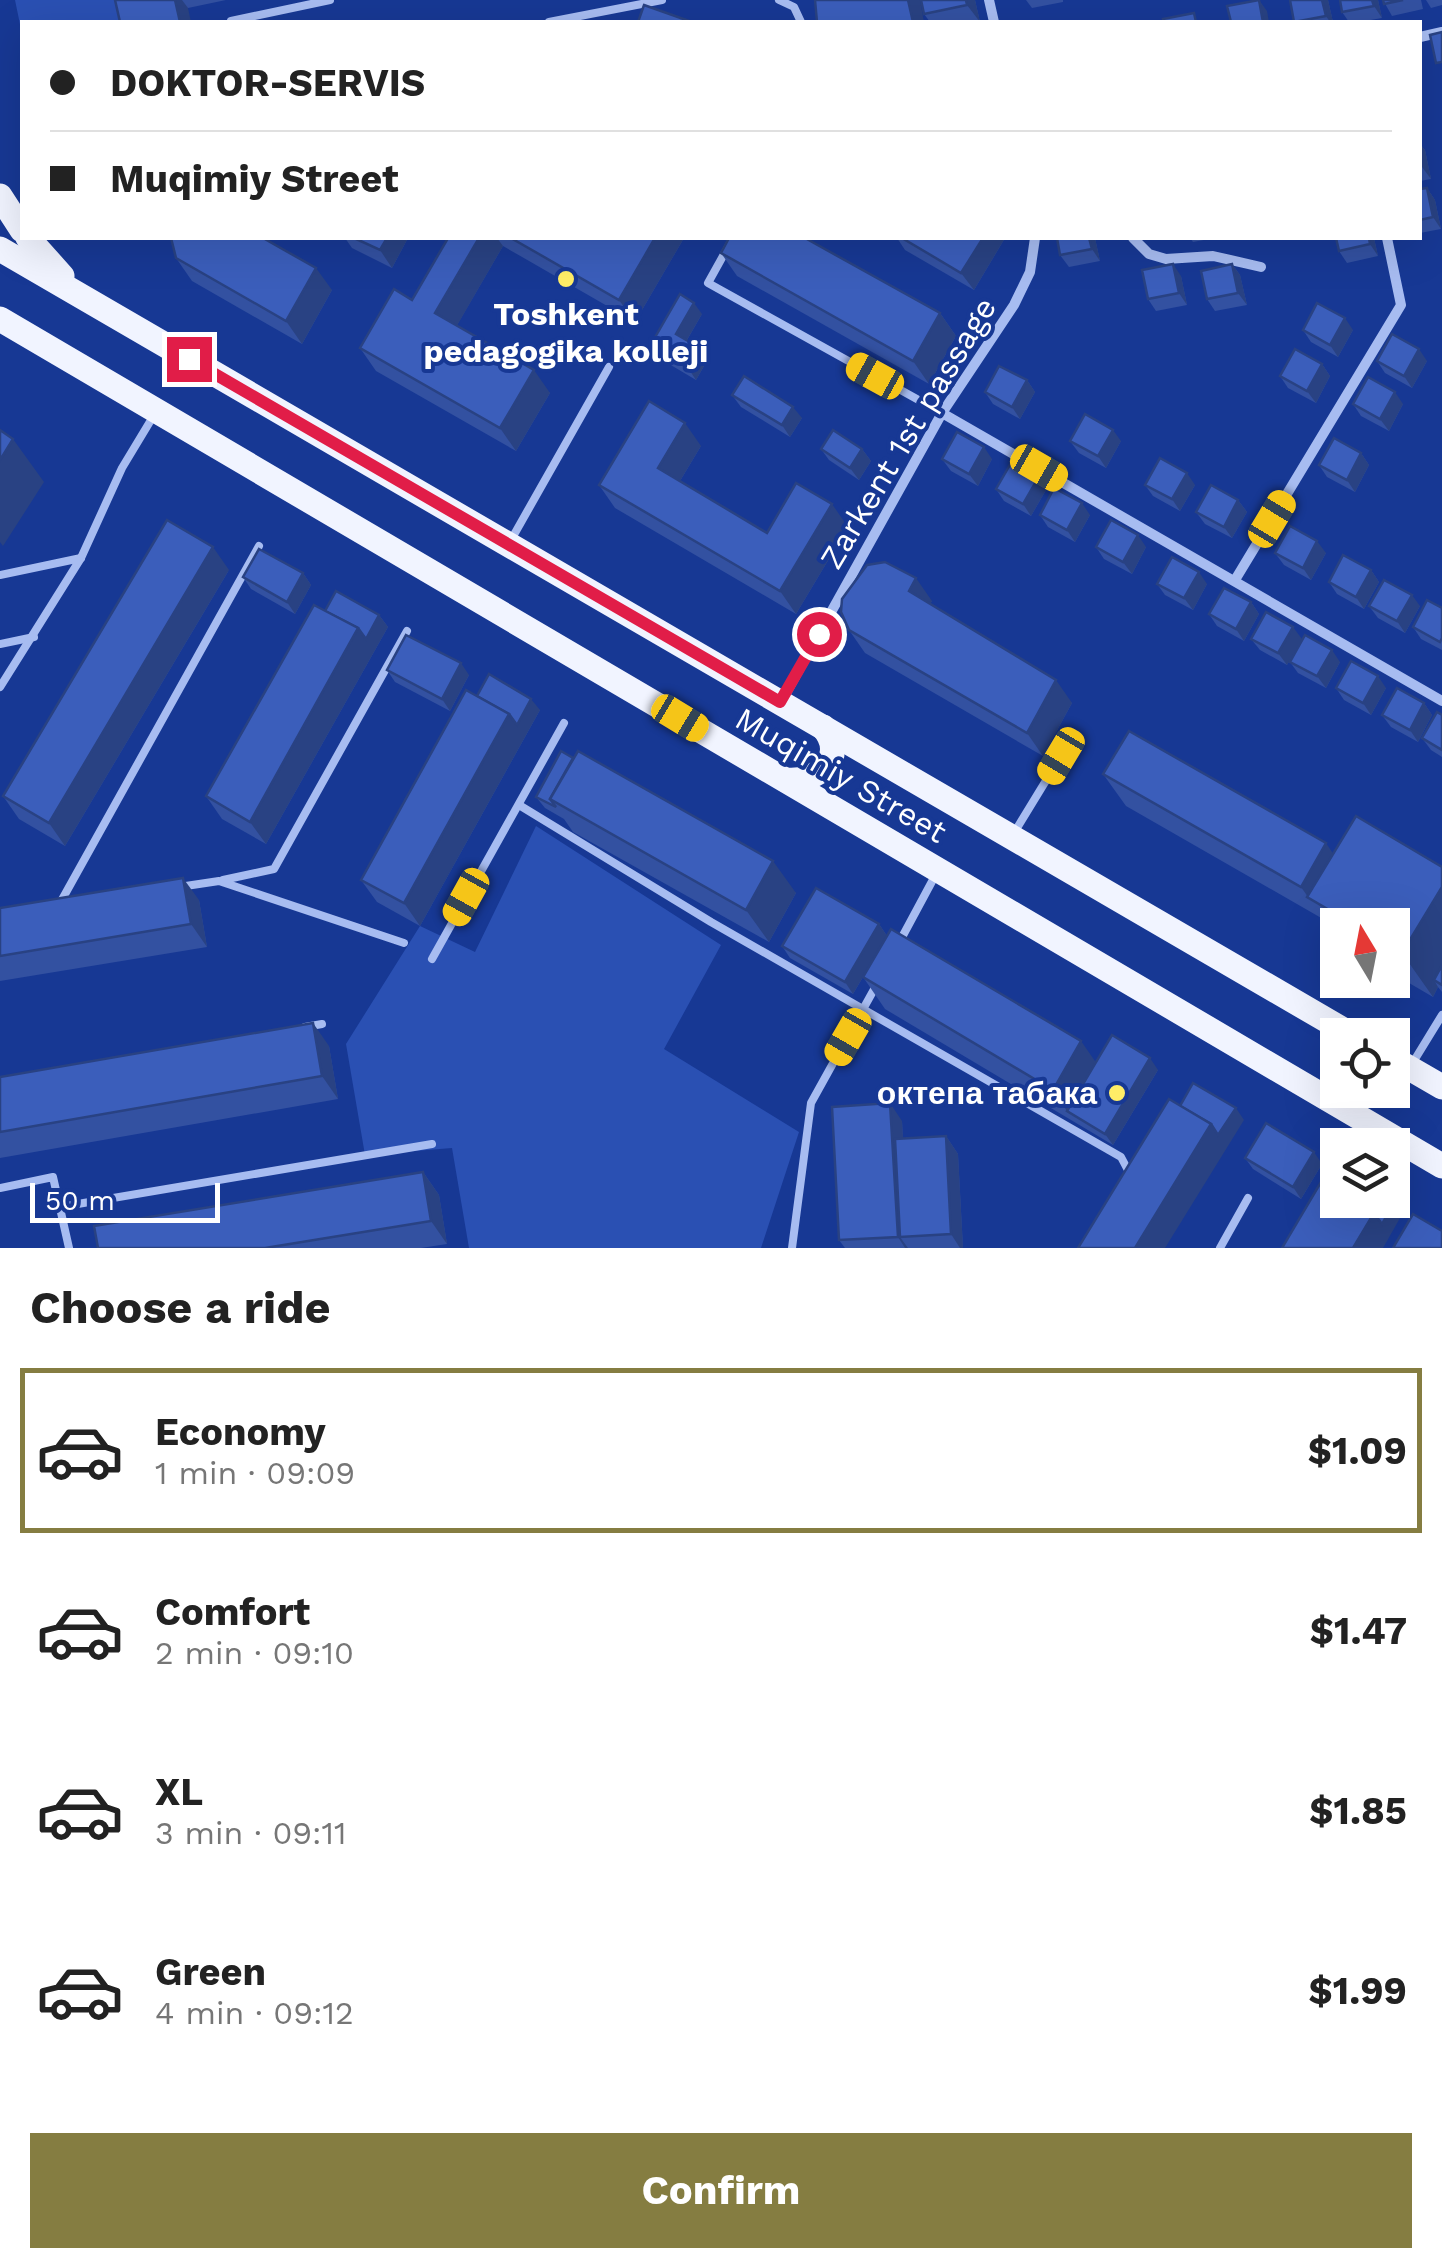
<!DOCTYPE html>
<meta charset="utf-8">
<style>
:root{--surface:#fff;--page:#f2f2f2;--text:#222;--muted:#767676;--line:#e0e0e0;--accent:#857d41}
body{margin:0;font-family:"Work Sans",sans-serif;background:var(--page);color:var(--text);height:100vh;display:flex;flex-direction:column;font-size:38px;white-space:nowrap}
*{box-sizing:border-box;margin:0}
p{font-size:32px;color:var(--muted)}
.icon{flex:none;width:55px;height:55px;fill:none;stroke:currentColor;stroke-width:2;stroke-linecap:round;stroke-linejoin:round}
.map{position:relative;height:1248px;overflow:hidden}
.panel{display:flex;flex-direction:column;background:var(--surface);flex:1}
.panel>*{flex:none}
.banner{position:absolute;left:20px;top:20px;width:1402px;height:220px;border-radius:0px;box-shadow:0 10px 40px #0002;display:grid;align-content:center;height:220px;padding:0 30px;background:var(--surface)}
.needle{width:65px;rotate:350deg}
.controls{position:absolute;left:1320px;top:908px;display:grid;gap:20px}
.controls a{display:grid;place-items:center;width:90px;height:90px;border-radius:0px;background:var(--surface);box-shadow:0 10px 40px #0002;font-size:50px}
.scale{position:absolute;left:30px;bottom:25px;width:190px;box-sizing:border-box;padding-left:10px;border:5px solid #fff;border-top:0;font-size:28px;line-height:35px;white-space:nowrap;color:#fff;-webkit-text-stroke:8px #173894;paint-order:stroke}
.end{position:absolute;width:45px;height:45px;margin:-22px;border:12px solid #e11d48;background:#fff;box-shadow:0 0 0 5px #fff}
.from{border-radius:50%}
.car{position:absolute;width:30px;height:60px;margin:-30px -15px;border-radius:12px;box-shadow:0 0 8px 2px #0007;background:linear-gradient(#f5c518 24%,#345 0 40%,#f5c518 0 76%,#345 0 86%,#f5c518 0)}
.banner b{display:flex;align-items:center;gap:35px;height:95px;font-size:38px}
.banner b+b{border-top:2px solid var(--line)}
.banner i{width:25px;height:25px;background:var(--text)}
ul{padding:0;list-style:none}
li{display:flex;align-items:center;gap:30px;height:165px;margin:0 20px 15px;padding:0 10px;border:5px solid transparent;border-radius:0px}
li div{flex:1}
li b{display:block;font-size:38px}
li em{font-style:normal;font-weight:700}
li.on{border-color:var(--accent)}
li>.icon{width:90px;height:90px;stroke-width:1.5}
h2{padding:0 30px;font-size:45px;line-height:120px}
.action{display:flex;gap:20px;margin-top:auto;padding:20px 30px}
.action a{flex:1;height:115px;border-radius:0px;background:var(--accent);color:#fff;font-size:40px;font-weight:700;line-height:115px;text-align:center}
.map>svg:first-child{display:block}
.green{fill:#2a50b3}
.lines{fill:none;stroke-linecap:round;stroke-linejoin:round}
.service{stroke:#a7bcf1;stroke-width:8}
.minor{stroke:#a7bcf1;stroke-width:10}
.primary{stroke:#f1f4ff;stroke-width:25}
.wall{fill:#3351a1}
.shaded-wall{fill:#294283}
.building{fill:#3b5ebb;stroke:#294283;stroke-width:2.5}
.route{stroke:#e11d48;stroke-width:12}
.poi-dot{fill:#ffed67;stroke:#173894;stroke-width:4}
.labels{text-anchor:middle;stroke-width:8;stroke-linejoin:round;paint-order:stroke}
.poi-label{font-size:32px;font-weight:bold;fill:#fff;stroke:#173894}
.street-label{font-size:32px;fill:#fff;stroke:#173894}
</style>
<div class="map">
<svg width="1442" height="1248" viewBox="0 0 1442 1248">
<rect width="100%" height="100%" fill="#173894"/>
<!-- green -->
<g class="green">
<path d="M15,0H117L121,22H22V34Z"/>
<path d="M536,826L721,945L664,1049L799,1132L761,1248H469L452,1148L365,1155L346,1044L420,926L475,952Z"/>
</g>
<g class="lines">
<!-- service -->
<g class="service">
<path d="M779,0L794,7L801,22"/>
<path d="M231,21L330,0"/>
<path d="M549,22L662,0"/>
<path d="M733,238L708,283L942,413"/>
<path d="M511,540L609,367"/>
<path d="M0,575L81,558"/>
<path d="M0,644L34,637"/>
<path d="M0,687L81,558L122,468L154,415"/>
<path d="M519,805L711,922L1121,1157L1130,1174L1128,1177"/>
<path d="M1014,833L1061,756"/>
<path d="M223,880L274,869L407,631"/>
<path d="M179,887L219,881L404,943"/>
<path d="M59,905L259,546"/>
<path d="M900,941L936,874"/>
<path d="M432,959L564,723"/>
<path d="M305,1027L322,1024"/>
<path d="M1412,1064L1442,1015"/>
<path d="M0,1188L53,1177L69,1248"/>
<path d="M60,1207L432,1144"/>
<path d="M792,1248L811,1103L877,984"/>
<path d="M1220,1248L1248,1198"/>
</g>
<!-- minor -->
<g class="minor">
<path d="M989,0L994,22"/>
<path d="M1420,37L1442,32"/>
<path d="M1133,238L1149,254L1166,259L1213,256L1261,267"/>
<path d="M942,413L1442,701"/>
<path d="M1235,580L1401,305L1387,238"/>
<path d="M781,702L942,413L1014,305L1030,272L1035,238"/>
</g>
<!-- primary -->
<g class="primary">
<path d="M0,196L22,230"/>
<path d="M28,238L62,276"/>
<path d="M0,249L1352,1035"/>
<path d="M0,319L1442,1166"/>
<path d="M786,780C817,783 849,757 823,727"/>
<path d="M1392,1058L1442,1087"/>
</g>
</g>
<!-- wall -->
<g class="wall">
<path d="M115,0H226L188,8Z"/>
<path d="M975,0L980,22H930L924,14Z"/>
<path d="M1026,0H1063V2L1032,8Z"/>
<path d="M1328,0L1333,22H1294Z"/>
<path d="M1378,0L1382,18L1359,22H1349L1342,12Z"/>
<path d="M1383,0H1421L1423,9L1392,16Z"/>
<path d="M1426,0H1442V5L1431,8Z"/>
<path d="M1420,144L1425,150L1431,179L1420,181Z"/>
<path d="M1427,188L1435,200L1441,229L1420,233V189Z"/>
<path d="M345,238H408L392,268L352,248Z"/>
<path d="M448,238H684L635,322L503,246L457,325L550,393L516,451L376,371L360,348L412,300Z"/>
<path d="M897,238H1005L974,290L905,250Z"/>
<path d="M1057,238H1095L1100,261L1069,267L1060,255Z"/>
<path d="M1190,238H1215L1193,242Z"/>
<path d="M1374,238L1378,256L1347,263L1339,251Z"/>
<path d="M721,253L940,313L956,336L929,384L737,276Z"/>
<path d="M176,258L332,290L302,344L192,281Z"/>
<path d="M1232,264L1240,275L1247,305L1215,311L1207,299Z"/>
<path d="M1181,276L1187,305L1156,311L1148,299Z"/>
<path d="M702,314L687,340L700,348L708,359L696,380L659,358L650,346Z"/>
<path d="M1303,330H1353L1338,357L1311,342Z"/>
<path d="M1377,361H1427L1412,388L1385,373Z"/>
<path d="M1322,364L1330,376L1316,403L1288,388L1280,376Z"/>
<path d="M1027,380L1035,392L1020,419L993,404L985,392Z"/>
<path d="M732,395L802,418L790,437L741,407Z"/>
<path d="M1353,404H1403L1389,431L1361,416Z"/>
<path d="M1070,441H1121L1106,468L1079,453Z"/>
<path d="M701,446L680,481L767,533L848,527L796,614L615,508L599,485Z"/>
<path d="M821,449H862L871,461L859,480L829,460Z"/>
<path d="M1361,453L1369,465L1355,492L1327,477L1319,465Z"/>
<path d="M942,459H992L978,486L951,471Z"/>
<path d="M1145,485H1195L1180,511L1153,496Z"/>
<path d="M996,489L1046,490L1031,516L1004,501Z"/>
<path d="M1238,500L1247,512L1232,538L1205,524L1196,512Z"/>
<path d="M1040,515H1090L1075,542L1048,527Z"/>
<path d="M1096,547H1146L1132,574L1104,559Z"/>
<path d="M1275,553H1326L1311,580L1284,565Z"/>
<path d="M229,570L65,846L19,819L3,796Z"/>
<path d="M1371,570L1379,582L1364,609L1337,594L1329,582Z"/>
<path d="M303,573L311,585L295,614L251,589L243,577Z"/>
<path d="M1157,584H1207L1193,610L1165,595Z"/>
<path d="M932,601L930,604L1072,703L1043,756L865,653L849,630Z"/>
<path d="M1251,602L1259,614L1244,641L1217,626L1209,614Z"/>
<path d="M1369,606H1420L1405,633L1378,618Z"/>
<path d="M1442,608V650L1421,639L1413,627Z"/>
<path d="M325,611L379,615L388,627L266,844L222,819L206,796Z"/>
<path d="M1251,639H1302L1287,665L1260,650Z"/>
<path d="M1290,662H1340L1326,688L1298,673Z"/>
<path d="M387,670L469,675L450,711L395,682Z"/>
<path d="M1336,688H1386L1371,715L1344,700Z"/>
<path d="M477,696L540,710L420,926L377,902L361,880Z"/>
<path d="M1424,703L1432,715L1418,742L1391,727L1382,715Z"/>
<path d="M1442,715V757L1431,750L1422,738Z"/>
<path d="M561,751L796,893L769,942L573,832L564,819L545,808L536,797Z"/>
<path d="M1103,774L1333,854L1442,867V992L1438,987L1433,997L1392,973V925H1338V940L1323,919L1126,806Z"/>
<path d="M199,900L207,947L0,981V908Z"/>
<path d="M879,924L887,936L1096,1062L1158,1070L1113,1145L885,1009L863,977L853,994L790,958L782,946Z"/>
<path d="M329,1046L338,1099L0,1158V1077Z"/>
<path d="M902,1121L903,1139L946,1136L958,1154L963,1248H845L839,1240Z"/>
<path d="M1245,1158L1322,1164L1301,1199L1253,1169Z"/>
<path d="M423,1172L439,1195L447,1244L421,1248H98Z"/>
</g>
<!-- shaded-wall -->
<g class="shaded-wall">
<path d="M175,0H182L188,8L191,22H180Z"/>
<path d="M908,0H920L924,22H913Z"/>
<path d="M966,0H975L980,22L967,5Z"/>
<path d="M1259,0L1267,11L1269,22H1263Z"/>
<path d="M1322,0H1328L1333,22H1330L1326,16Z"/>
<path d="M1372,0H1378L1382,18L1374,6Z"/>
<path d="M1420,144L1425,150L1431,179L1422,167Z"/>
<path d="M1427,188L1435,200L1441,229L1433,217Z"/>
<path d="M387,238H408L392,268L380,250Z"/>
<path d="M479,238H497L503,246L451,336L435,313Z"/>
<path d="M655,238H684L635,322L619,300Z"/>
<path d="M983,238H1005L974,290L961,273Z"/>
<path d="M1089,238H1095L1100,261L1092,249Z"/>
<path d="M1369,238H1374L1378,256L1370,244Z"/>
<path d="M1173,264L1181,276L1187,305L1179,293Z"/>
<path d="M1232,264L1240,275L1247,305L1238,293Z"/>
<path d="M316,268L332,290L302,344L286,321Z"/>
<path d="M694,303L702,314L684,345L676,334Z"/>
<path d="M940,313L956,336L929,384L913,361Z"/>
<path d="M1345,318L1353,330L1338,357L1330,345Z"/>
<path d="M700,348L708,359L696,380L688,368Z"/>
<path d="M1419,349L1427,361L1412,388L1404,376Z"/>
<path d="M1322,364L1330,376L1316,403L1307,391Z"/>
<path d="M534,370L550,393L516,451L500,428Z"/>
<path d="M1027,380L1035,392L1020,419L1012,407Z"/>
<path d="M1395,392L1403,404L1389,431L1380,419Z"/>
<path d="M793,407L802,418L790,437L782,425Z"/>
<path d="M685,423L701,446L674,491L658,468Z"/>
<path d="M1113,430L1121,441L1106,468L1098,456Z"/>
<path d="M13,439L44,482L3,546L0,542V460Z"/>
<path d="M984,447L992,459L978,486L969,474Z"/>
<path d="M862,449L871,461L859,480L850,468Z"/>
<path d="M1361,453L1369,465L1355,492L1347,480Z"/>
<path d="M1187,473L1195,485L1180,511L1172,499Z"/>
<path d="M1038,478L1046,490L1031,516L1023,504Z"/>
<path d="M1238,500L1247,512L1232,538L1224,527Z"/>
<path d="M1082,503L1090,515L1075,542L1067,530Z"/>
<path d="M832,504L848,527L796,614L780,591Z"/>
<path d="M1138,535L1146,547L1132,574L1123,562Z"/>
<path d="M1317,541L1326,553L1311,580L1303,568Z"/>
<path d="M213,547L229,570L65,846L49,823Z"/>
<path d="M1371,570L1379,582L1364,609L1356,597Z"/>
<path d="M1199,572L1207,584L1193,610L1184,598Z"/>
<path d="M303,573L311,585L295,614L287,602Z"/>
<path d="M916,578L932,601L925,614L909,591Z"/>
<path d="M1412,595L1420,606L1405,633L1397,621Z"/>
<path d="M1251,602L1259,614L1244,641L1236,629Z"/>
<path d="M379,615L388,627L266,844L250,822L358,628Z"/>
<path d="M1293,627L1302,639L1287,665L1278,653Z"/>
<path d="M1332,650L1340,662L1326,688L1317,676Z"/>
<path d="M461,663L469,675L450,711L442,699Z"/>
<path d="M1378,676L1386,688L1371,715L1363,703Z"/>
<path d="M1056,680L1072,703L1043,756L1027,733Z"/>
<path d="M531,699L540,710L420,926L404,903L509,714Z"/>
<path d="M1424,703L1432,715L1418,742L1410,730Z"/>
<path d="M1326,843L1348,876L1308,897L1301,887Z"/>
<path d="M773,861L796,893L769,942L746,910Z"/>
<path d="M183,878L199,900L207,947L191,924Z"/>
<path d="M1442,887V981L1434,980L1438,987L1433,997L1402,953Z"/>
<path d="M879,924L887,936L853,994L845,982Z"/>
<path d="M313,1023L329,1046L338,1099L322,1076Z"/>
<path d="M1081,1041L1104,1074L1067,1111L1053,1090Z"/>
<path d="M1150,1058L1158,1070L1113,1145L1105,1134Z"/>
<path d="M890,1103L902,1121L909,1237H900L908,1248H905L898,1237Z"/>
<path d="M1236,1108L1244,1120L1165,1248H1135L1211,1124Z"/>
<path d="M946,1136L958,1154L963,1248H960L951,1234Z"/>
<path d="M1314,1152L1322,1164L1301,1199L1293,1187Z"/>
<path d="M423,1172L439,1195L447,1244L431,1221Z"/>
<path d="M1396,1199L1404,1211L1383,1248H1353L1374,1213Z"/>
</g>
<!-- building -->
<g class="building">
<path d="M115,0H175L180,22H120Z"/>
<path d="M815,0H908L913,22H817Z"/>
<path d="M921,0H966L967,5L924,14Z"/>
<path d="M1259,0L1263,22H1231L1227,6Z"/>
<path d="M1290,0H1322L1326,16L1294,22Z"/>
<path d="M1340,0H1372L1374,6L1342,12Z"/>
<path d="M1383,0H1403L1384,4Z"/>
<path d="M644,5L692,22H638Z"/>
<path d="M1194,13L1196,22H1164L1163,19Z"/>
<path d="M1442,32V62L1436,63L1430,35Z"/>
<path d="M1427,188L1433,217L1420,220V189Z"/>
<path d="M171,238H263L316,268L286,321L176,258Z"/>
<path d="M354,238H387L380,250Z"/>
<path d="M448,238H479L435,313L534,370L500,428L360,348L394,289L412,300Z"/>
<path d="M511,238H655L619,300Z"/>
<path d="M729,238H805L940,313L913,361L721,253Z"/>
<path d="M902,238H983L961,273Z"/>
<path d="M1057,238H1089L1092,249L1060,255Z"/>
<path d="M1336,238H1369L1370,244L1339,251Z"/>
<path d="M1173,264L1179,293L1148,299L1142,270Z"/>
<path d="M1232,264L1238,293L1207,299L1201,271Z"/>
<path d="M680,294L694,303L676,334L700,348L688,368L650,346Z"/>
<path d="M1317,303L1345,318L1330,345L1303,330Z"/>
<path d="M1392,334L1419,349L1404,376L1377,361Z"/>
<path d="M1295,349L1322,364L1307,391L1280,376Z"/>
<path d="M999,366L1027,380L1012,407L985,392Z"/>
<path d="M744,376L793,407L782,425L732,395Z"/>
<path d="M1368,377L1395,392L1380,419L1353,404Z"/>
<path d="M649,401L685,423L658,468L767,533L796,483L832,504L780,591L599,485Z"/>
<path d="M1085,414L1113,430L1098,456L1070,441Z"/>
<path d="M0,430L13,439L0,460Z"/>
<path d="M833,430L862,449L850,468L821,449Z"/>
<path d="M957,432L984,447L969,474L942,459Z"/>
<path d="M1334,438L1361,453L1347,480L1319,465Z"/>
<path d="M1160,458L1187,473L1172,499L1145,485Z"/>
<path d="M1011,463L1038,478L1023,504L996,489Z"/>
<path d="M1211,485L1238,500L1224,527L1196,512Z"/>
<path d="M1054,488L1082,503L1067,530L1040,515Z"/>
<path d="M167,520L213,547L49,823L3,796Z"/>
<path d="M1111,520L1138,535L1123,562L1096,547Z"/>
<path d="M1290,526L1317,541L1303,568L1275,553Z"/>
<path d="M259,549L303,573L287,602L243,577Z"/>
<path d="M1343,555L1371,570L1356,597L1329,582Z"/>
<path d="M1172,557L1199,572L1184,598L1157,584Z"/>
<path d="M885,562L916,578L909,591L1056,680L1027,733L849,630L841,612L842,599L867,565Z"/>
<path d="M1384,580L1412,595L1397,621L1369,606Z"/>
<path d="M1224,588L1251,602L1236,629L1209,614Z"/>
<path d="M336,591L379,615L366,639L358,628L325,611Z"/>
<path d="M1427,600L1442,608V638L1440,642L1413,627Z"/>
<path d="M314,605L358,628L250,822L206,796Z"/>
<path d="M1266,612L1293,627L1278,653L1251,639Z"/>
<path d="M406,635L461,663L442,699L387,670Z"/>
<path d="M1305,635L1332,650L1317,676L1290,662Z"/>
<path d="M1351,661L1378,676L1363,703L1336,688Z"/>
<path d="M489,674L531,699L517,725L509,714L477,696Z"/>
<path d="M1397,688L1424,703L1410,730L1382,715Z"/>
<path d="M466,690L509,714L404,903L361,880Z"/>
<path d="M1437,712L1442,715V750L1422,738Z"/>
<path d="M1129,731L1326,843L1301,887L1103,774Z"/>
<path d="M561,751L573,758L550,799L556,807L536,797Z"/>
<path d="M578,751L773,861L746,910L550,799Z"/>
<path d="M1356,816L1442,867V887L1402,953L1392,947V925H1355L1307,897Z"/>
<path d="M183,878L191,924L0,956V908Z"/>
<path d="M816,888L879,924L845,982L782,946Z"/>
<path d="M891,929L1081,1041L1053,1090L863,977Z"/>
<path d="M1442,965V985L1434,980Z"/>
<path d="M313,1023L322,1076L0,1132V1077Z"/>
<path d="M1112,1035L1150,1058L1105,1134L1067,1111Z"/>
<path d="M1193,1083L1236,1108L1218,1135L1211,1124L1180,1106Z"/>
<path d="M1169,1099L1211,1124L1135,1248H1078Z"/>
<path d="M890,1103L898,1237L839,1240L832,1107Z"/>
<path d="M1266,1123L1314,1152L1293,1187L1245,1158Z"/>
<path d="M946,1136L951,1234L900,1237L895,1139Z"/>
<path d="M423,1172L431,1221L265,1248H98L94,1226Z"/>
<path d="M1338,1180V1192L1332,1188Z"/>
<path d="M1321,1182L1338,1192V1200H1352L1374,1213L1353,1248H1282Z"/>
<path d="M1392,1197L1396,1199L1382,1224L1374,1213L1352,1200H1392Z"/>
<path d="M1413,1214L1442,1231V1248H1393Z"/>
</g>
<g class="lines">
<!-- route -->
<path class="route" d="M189,359L780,702L819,634"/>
</g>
<!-- markers -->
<g class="poi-dot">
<circle cx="566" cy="279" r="10"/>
<circle cx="1117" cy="1093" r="10"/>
</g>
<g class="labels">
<!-- poi labels -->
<g class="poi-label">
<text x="566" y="325">Toshkent<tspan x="566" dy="37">pedagogika kolleji</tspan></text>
<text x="1097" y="1104" text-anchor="end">октепа табака</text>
</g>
<!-- street labels -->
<g class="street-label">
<text transform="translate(908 433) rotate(-59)" y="11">Zarkent 1st passage</text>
<text transform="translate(841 775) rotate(30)" y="11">Muqimiy Street</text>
</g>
</g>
</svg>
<div class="controls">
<a><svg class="needle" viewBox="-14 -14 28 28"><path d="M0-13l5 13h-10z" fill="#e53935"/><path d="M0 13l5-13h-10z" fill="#767676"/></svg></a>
<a><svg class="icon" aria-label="locate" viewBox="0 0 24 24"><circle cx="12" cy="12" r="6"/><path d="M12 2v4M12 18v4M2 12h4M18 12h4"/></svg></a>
<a><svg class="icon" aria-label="layers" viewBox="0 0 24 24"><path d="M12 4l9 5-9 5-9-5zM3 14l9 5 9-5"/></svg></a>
</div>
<div class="scale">50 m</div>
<i class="end from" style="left:819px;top:634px"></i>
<i class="end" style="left:189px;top:359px"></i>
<i class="car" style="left:875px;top:376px;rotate:299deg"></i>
<i class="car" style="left:1039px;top:468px;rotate:120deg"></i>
<i class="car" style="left:1272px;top:519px;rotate:31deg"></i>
<i class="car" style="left:680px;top:718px;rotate:121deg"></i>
<i class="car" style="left:1061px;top:756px;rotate:211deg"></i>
<i class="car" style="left:466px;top:897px;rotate:209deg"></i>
<i class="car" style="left:848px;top:1037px;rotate:210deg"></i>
<div class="banner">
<b><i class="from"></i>DOKTOR-SERVIS</b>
<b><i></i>Muqimiy Street</b>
</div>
</div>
<section class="panel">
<h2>Choose a ride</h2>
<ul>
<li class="on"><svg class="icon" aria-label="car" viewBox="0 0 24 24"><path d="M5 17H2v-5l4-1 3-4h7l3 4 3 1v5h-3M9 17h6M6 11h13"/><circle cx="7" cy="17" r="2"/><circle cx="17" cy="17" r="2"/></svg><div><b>Economy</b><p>1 min · 09:09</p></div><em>$1.09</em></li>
<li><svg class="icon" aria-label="car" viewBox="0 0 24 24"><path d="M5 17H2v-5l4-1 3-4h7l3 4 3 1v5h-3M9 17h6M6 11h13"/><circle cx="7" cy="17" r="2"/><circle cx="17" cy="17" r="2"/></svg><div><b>Comfort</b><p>2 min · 09:10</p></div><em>$1.47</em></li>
<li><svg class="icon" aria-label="car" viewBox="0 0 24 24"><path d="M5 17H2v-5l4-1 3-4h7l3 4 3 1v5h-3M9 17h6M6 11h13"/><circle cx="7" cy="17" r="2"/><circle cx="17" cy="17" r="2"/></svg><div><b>XL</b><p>3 min · 09:11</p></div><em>$1.85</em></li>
<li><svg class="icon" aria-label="car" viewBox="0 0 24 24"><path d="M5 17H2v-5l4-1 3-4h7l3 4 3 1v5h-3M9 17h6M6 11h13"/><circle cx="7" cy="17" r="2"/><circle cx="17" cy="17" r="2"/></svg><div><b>Green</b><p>4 min · 09:12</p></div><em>$1.99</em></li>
</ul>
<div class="action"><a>Confirm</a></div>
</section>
